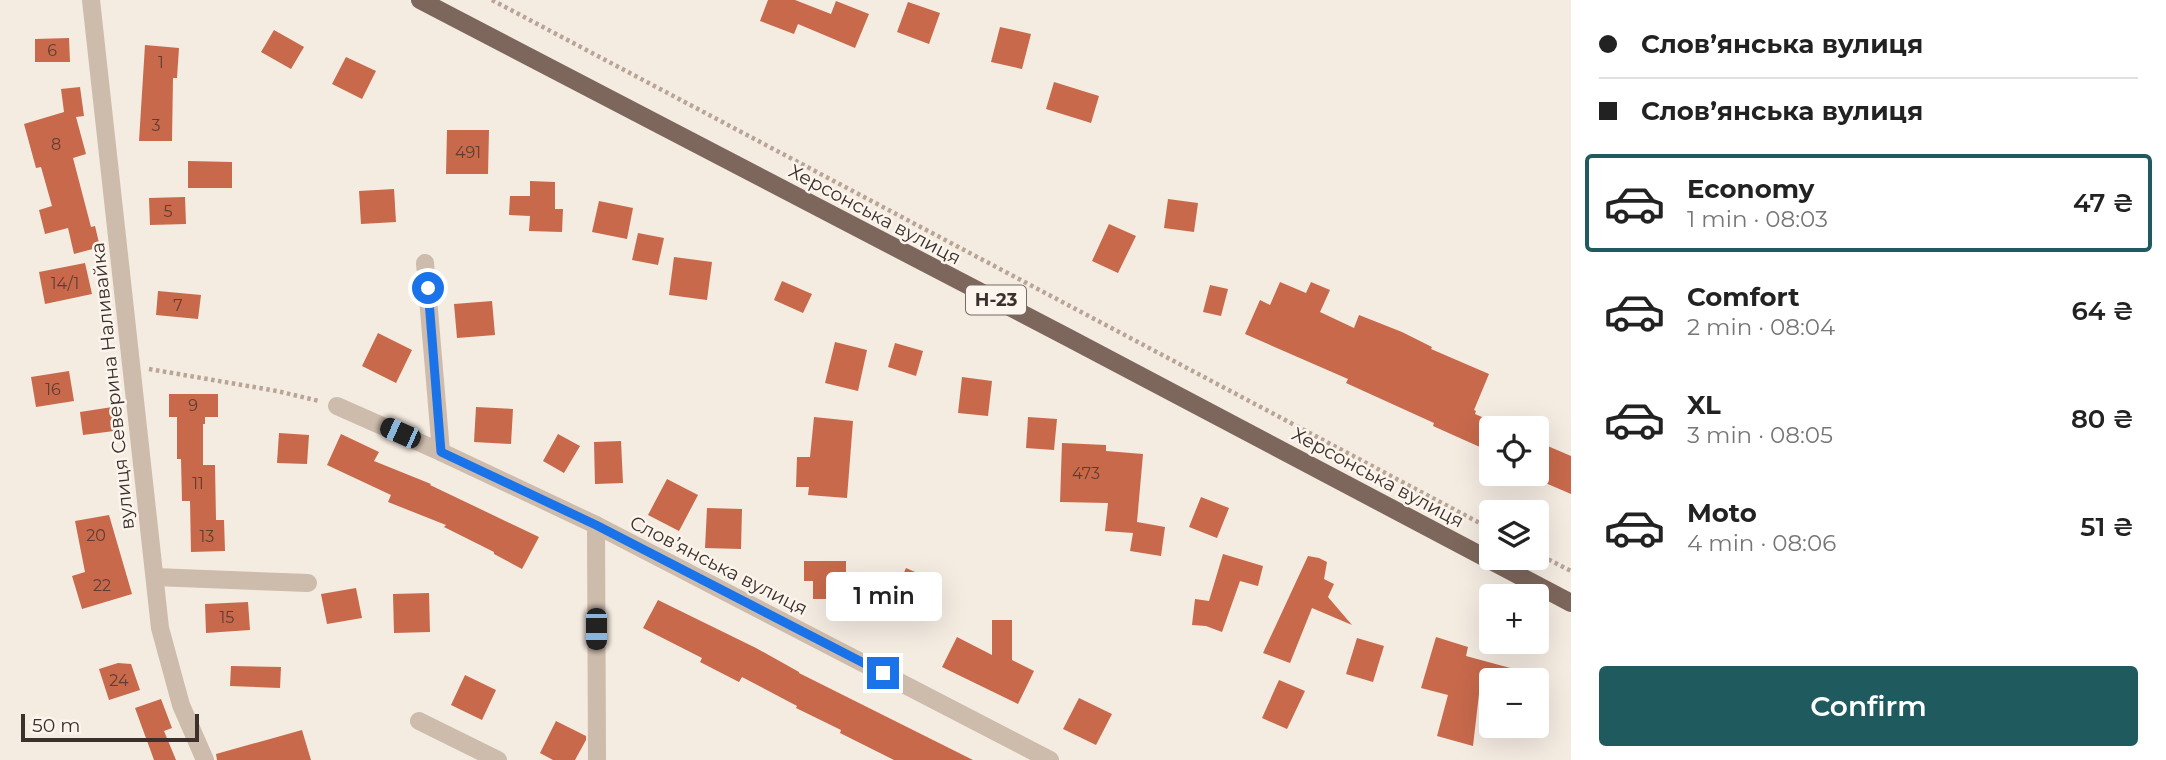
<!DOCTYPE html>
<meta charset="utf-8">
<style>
:root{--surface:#fff;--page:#f6f6f6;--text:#222;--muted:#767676;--line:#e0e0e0;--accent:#1f5a5e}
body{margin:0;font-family:Montserrat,sans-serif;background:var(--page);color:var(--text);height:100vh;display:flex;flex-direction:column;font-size:26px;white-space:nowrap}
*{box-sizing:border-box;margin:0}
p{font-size:23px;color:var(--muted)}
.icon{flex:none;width:38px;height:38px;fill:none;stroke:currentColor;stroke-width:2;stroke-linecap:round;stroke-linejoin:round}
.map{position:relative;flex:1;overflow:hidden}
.details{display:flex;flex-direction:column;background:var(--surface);width:595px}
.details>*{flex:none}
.guide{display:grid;align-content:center;height:154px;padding:0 28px;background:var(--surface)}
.fabs{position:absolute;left:1479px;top:416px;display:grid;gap:14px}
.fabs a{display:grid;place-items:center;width:70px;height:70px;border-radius:7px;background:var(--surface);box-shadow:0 7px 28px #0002;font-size:35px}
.scale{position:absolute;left:21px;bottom:18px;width:178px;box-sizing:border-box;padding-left:7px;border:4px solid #3b302b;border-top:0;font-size:19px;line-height:24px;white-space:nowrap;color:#3b302b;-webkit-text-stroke:5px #fbf5ee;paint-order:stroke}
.end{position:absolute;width:32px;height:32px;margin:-16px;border:9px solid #1a73e8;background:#fff;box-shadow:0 0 0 4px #fff}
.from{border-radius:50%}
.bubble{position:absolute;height:49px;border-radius:7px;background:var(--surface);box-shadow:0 7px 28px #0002;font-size:23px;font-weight:600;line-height:49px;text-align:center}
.car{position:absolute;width:21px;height:42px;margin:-21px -10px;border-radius:9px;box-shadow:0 0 5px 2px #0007;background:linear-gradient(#222 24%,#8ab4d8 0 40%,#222 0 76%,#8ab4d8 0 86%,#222 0)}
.guide b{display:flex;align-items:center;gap:24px;height:66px;font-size:26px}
.guide b+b{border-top:2px solid var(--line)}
.guide i{width:18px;height:18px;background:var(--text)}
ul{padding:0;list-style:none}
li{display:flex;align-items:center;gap:21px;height:98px;margin:0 14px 10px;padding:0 14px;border:4px solid transparent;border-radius:7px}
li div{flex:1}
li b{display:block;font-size:26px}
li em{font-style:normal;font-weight:600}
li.selected{border-color:var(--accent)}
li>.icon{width:63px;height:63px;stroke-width:1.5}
.primary-button{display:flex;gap:14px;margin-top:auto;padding:14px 28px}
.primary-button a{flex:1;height:80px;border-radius:7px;background:var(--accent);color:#fff;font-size:28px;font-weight:600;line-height:80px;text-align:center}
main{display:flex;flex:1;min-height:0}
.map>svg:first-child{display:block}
.building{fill:#c8694b}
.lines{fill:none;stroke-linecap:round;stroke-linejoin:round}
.path{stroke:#b9a596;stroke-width:4.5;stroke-dasharray:3.5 3.5;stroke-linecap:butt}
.minor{stroke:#cdbbac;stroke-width:18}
.major{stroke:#7d675c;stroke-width:18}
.route{stroke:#1a73e8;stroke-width:9}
.labels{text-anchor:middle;stroke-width:5;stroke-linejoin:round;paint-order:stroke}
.number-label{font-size:16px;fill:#5e3e33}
.shield{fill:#fbf5ee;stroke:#756b66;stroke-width:2}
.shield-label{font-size:18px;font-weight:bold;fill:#3b302b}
.street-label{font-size:19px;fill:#3b302b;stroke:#fbf5ee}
</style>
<main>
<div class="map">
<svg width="1571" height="760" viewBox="0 0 1571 760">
<rect width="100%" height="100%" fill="#f4ebe1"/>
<!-- building -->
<g class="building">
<path d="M768,0H795L831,14L836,1L869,14L855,48L798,24L794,34L760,21Z"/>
<path d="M908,2L940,13L929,44L897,32Z"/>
<path d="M1000,27L1031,34L1022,69L991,62Z"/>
<path d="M274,30L304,47L291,69L261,52Z"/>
<path d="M69,38L70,62H35V39Z"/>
<path d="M145,45L179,48L177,78H173L172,141H139Z"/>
<path d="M346,57L376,71L362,99L332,84Z"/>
<path d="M1054,82L1099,96L1091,123L1046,109Z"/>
<path d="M80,87L84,116L76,117L86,154L73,158L91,227L95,226L100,247L74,254L68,228L45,234L39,210L52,206L41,167L36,168L24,124L64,112L61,89Z"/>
<path d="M447,130H489L488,174H446Z"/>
<path d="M188,161L232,162V188H188Z"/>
<path d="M530,181L555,182V209H563L562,232L529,231L530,216L509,215L510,196H530Z"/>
<path d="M394,189L396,222L361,224L359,191Z"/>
<path d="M185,197L186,224L150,225L149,198Z"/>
<path d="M1168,199L1198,203L1194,232L1164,228Z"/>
<path d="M599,201L633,208L627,239L592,232Z"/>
<path d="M1109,224L1136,236L1118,273L1092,261Z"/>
<path d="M638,233L664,238L658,265L632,260Z"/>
<path d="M674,257L712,262L707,300L669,295Z"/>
<path d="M85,263L92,294L45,304L39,272Z"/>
<path d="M782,281L812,294L803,313L774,300Z"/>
<path d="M1280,282L1306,293L1311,282L1330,290L1320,312L1354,328L1359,315L1402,332L1432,347L1431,349L1489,374L1474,410L1476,411L1475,414L1491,421V452L1433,426L1434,423L1346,383L1348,379L1245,334L1260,300L1270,305Z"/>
<path d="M1210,285L1228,289L1221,316L1203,312Z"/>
<path d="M158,291L201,295L198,319L156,315Z"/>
<path d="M492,301L495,335L457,338L454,304Z"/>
<path d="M378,333L412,350L396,383L362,366Z"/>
<path d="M835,342L867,350L858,391L825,383Z"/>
<path d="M895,343L923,351L916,376L888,367Z"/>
<path d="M69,371L74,401L36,407L31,377Z"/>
<path d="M962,377L992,381L988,416L958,413Z"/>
<path d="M169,394H218V417H205V424H203V465H215L216,520H224L225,551L191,552L190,501H182L181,459H177V417H169Z"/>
<path d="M119,406L122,430L83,435L80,412Z"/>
<path d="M476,407L513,409L511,444L474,442Z"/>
<path d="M814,417L853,421L847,498L808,495L809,487H796L797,457H810Z"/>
<path d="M1028,417L1057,419L1054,450L1026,448Z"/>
<path d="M279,433L309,435L307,464L277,463Z"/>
<path d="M341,434L379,452L374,461L431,484L430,485L539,537L522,569L494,554V552L444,527L446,525L388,502L391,495L327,465Z"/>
<path d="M558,434L580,446L564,473L543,461Z"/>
<path d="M621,441L623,483L595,484L594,442Z"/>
<path d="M1536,441L1571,456V494L1536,479Z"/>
<path d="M1062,443L1106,445V451L1143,454L1137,522L1165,527L1161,556L1130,551L1133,533L1105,531L1108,503L1060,502Z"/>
<path d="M667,479L698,495L679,531L648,515Z"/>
<path d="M1201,497L1229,508L1217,538L1189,527Z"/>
<path d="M707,508L742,509L741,549L705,548Z"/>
<path d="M109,515L132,594L82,609L72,576L85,572L75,521Z"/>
<path d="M1223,554L1263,566L1258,586L1240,581L1222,632L1206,626L1192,625L1195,599L1209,601Z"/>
<path d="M1308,556L1319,558L1327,562L1324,579L1334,584L1328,597L1352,625L1312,608L1290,663L1263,653Z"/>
<path d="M804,561H846V599H813V581H804Z"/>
<path d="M906,568L931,579L918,610L892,600Z"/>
<path d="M356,588L362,618L327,624L321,594Z"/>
<path d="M429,593L430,632L394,633L393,594Z"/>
<path d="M658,600L756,648L799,672V673L973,760H894L840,733L841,730L796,708L797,706L742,677L739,682L700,662L702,658L643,628Z"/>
<path d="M248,602L250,630L206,633L205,604Z"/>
<path d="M992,620H1012V660L1034,671L1018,704L942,667L957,637L992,655Z"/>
<path d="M1436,637L1468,647L1466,656L1536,675L1535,681H1491V698L1479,694L1473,746L1437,736L1448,695L1421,688Z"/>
<path d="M1357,638L1384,646L1373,682L1346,674Z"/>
<path d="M118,663L131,664L140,690L109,700L99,669Z"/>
<path d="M231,666L281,667L280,688L230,686Z"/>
<path d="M465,675L496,690L482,720L451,705Z"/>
<path d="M1279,680L1305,691L1287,729L1262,718Z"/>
<path d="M1079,698L1112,714L1096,745L1063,729Z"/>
<path d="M161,699L172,728L164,731L176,760H154L135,708Z"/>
<path d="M556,721L586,736V740L575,760H553L540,753Z"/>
<path d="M302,730L311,760H217L216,754Z"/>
</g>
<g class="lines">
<!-- path -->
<g class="path">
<path d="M492,0L1491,529"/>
<path d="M149,369L277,391L319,401"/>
<path d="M1536,553L1571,571"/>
</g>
<!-- minor -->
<g class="minor">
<path d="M91,0L160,628L181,705L205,760"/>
<path d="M425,263L441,452L596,525L1050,760"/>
<path d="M337,406L441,452"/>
<path d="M596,525L597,760"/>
<path d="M155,577L308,583"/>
<path d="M419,721L498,760"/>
</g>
<!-- major -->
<path class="major" d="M420,0L1069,338L1571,603"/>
</g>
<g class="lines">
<!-- route -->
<path class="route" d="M428,288L441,452L596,525L883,673"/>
</g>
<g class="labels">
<!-- number labels -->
<g class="number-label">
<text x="52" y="56">6</text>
<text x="161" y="68">1</text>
<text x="156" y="131">3</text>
<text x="56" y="150">8</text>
<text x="468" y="158">491</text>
<text x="168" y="217">5</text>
<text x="65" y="289">14/1</text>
<text x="178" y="311">7</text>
<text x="53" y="395">16</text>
<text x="193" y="411">9</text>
<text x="1086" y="479">473</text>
<text x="198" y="489">11</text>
<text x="96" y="541">20</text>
<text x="207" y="542">13</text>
<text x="102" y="591">22</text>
<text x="227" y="623">15</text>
<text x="119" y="686">24</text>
</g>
<!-- shield labels -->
<rect class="shield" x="966" y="285.5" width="60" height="29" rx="5"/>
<g class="shield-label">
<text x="996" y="306">Н-23</text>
</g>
<!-- street labels -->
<g class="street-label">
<text transform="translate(875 214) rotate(28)" y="7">Херсонська вулиця</text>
<text transform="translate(112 386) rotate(-96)" y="7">вулиця Северина Наливайка</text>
<text transform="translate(1378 477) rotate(28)" y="7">Херсонська вулиця</text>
<text transform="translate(719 565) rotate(27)" y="7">Словʼянська вулиця</text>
</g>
</g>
</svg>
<div class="fabs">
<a><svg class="icon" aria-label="locate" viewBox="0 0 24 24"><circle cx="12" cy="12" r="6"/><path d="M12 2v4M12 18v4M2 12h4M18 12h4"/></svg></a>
<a><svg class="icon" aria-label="layers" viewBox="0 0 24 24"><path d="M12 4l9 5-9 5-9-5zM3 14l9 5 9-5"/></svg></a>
<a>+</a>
<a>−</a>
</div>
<div class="scale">50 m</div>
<i class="end from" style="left:428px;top:288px"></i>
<i class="end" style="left:883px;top:673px"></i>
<div class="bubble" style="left:826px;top:572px;width:116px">1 min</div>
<i class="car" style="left:400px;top:433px;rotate:294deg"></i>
<i class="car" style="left:596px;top:629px;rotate:180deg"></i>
</div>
<section class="details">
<div class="guide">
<b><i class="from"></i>Словʼянська вулиця</b>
<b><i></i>Словʼянська вулиця</b>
</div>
<ul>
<li class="selected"><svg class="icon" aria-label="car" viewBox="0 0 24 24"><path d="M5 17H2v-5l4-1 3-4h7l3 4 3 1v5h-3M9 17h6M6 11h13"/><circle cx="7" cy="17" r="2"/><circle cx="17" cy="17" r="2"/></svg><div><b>Economy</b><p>1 min · 08:03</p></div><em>47 ₴</em></li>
<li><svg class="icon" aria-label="car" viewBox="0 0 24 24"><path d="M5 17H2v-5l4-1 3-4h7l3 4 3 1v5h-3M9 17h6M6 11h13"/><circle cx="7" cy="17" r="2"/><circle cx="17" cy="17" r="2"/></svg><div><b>Comfort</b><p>2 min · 08:04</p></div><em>64 ₴</em></li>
<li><svg class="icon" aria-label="car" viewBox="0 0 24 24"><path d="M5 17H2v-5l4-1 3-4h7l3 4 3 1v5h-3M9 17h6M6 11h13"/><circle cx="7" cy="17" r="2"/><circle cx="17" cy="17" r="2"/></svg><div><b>XL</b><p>3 min · 08:05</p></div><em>80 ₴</em></li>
<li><svg class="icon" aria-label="car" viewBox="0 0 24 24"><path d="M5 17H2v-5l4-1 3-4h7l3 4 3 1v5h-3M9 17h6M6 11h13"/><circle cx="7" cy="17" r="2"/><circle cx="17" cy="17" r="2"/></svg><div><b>Moto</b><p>4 min · 08:06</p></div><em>51 ₴</em></li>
</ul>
<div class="primary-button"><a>Confirm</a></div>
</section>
</main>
